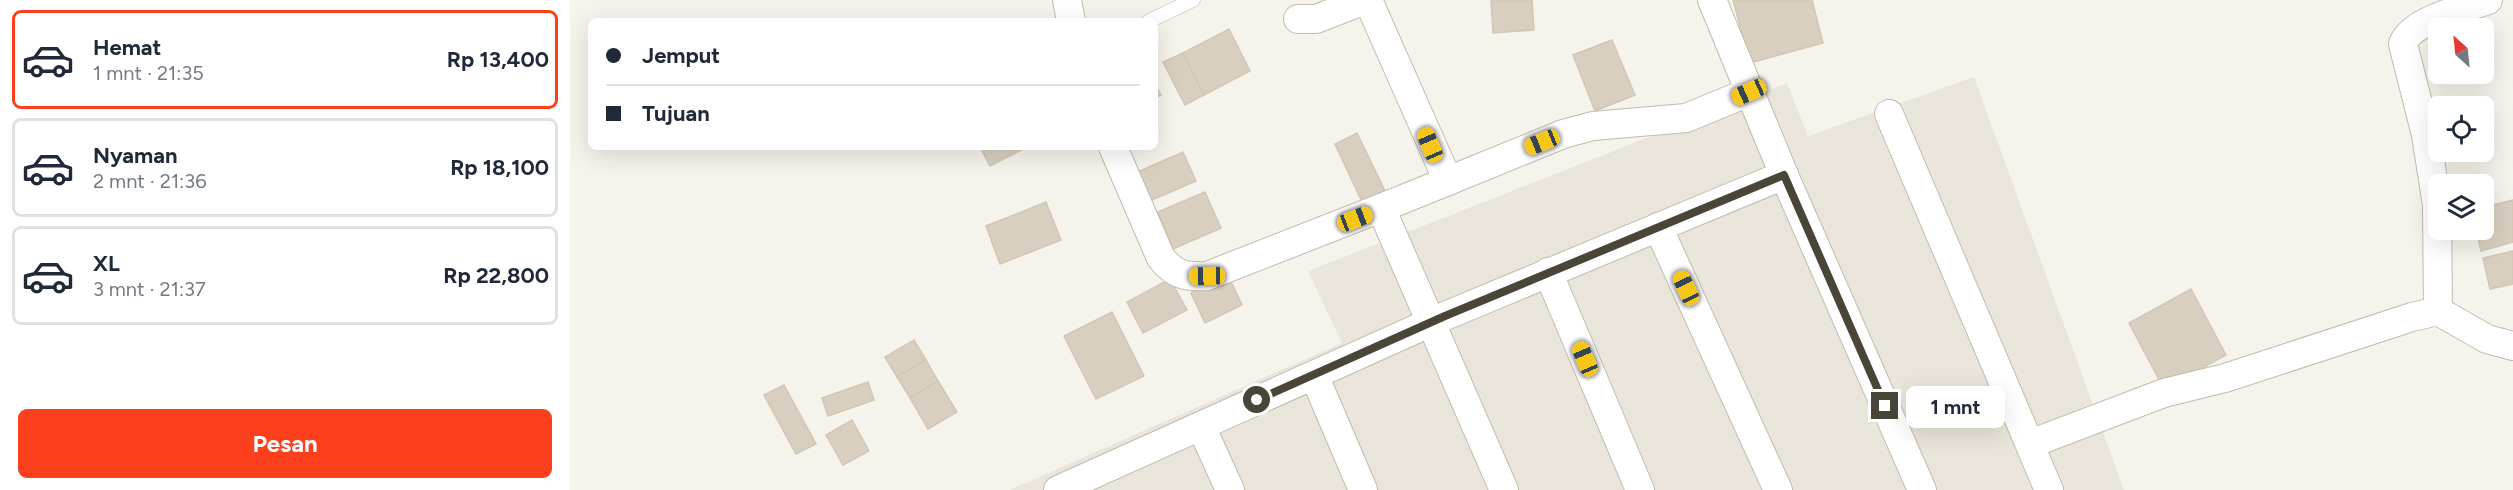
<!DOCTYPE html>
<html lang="id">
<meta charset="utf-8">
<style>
:root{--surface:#fff;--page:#f6f6f7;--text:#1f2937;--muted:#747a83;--line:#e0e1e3;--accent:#fc3f1d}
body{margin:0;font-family:Figtree,sans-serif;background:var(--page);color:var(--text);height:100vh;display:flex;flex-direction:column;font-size:22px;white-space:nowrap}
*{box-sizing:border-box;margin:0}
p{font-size:20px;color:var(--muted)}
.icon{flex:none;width:33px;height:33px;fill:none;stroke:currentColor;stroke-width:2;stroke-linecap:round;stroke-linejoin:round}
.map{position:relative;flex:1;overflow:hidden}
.panel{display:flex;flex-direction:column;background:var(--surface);width:570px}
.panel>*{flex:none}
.guide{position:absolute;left:18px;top:18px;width:570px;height:132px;border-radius:9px;box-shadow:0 6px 24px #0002;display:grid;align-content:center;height:132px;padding:0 18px;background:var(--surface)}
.needle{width:39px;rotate:333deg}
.buttons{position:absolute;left:1858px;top:18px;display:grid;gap:12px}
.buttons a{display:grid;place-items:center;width:66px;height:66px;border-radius:9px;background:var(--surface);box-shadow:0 6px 24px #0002;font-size:30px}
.end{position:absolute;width:27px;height:27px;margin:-14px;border:8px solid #4b4439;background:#fff;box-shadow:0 0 0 3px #fff}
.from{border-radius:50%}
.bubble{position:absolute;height:42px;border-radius:9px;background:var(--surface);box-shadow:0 6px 24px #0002;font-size:20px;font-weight:700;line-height:42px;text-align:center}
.car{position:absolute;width:18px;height:36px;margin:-18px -9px;border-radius:8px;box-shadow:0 0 4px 2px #0007;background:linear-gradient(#f5c518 24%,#345 0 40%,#f5c518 0 76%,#345 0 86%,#f5c518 0)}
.guide b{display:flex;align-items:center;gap:21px;height:57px;font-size:22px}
.guide b+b{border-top:2px solid var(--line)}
.guide i{width:15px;height:15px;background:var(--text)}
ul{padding:10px 0 0;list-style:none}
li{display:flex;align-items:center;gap:18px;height:99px;margin:0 12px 9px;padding:0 6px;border:3px solid var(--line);border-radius:9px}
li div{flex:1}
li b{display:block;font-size:22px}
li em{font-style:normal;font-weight:700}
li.current{border-color:var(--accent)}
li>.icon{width:54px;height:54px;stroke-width:1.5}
.primary-button{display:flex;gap:12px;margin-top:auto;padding:12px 18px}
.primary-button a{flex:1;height:69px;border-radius:9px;background:var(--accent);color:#fff;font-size:24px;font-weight:700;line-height:69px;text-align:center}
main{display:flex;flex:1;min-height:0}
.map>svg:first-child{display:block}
.residential{fill:#eae5da}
.building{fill:#d8cfc1;stroke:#d3c7b4;stroke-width:1.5}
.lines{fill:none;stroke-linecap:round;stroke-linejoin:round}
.service-casing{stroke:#c2bbae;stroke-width:15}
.minor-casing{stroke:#c2bbae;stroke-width:30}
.service{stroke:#fff;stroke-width:14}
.minor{stroke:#fff;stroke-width:28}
.route{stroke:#4b4439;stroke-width:8}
</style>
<main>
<section class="panel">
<ul>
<li class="current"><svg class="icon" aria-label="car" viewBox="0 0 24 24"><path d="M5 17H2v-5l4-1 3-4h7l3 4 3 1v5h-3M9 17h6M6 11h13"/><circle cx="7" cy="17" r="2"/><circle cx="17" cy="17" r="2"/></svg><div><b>Hemat</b><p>1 mnt · 21:35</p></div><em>Rp 13,400</em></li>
<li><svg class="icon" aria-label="car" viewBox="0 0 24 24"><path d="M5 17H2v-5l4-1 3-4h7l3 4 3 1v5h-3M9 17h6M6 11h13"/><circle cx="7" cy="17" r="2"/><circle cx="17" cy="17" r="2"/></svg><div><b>Nyaman</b><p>2 mnt · 21:36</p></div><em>Rp 18,100</em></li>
<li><svg class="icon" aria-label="car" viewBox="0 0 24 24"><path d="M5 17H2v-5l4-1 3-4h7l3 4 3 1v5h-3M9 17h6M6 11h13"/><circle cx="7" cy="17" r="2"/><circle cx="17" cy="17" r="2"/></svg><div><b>XL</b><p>3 mnt · 21:37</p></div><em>Rp 22,800</em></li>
</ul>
<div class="primary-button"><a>Pesan</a></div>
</section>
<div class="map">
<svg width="1943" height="490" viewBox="0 0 1943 490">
<rect width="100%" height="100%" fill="#f6f3ec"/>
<!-- residential -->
<path class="residential" d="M1404,77L1554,490H440L772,343L738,271L1217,83L1238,136Z"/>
<!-- building -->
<g class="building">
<path d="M921,0H962L964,30L923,33Z"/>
<path d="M1163,0H1242L1253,43L1180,63Z"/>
<path d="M659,29L680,71L634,95L613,53Z"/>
<path d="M1042,40L1065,95L1025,111L1003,55Z"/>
<path d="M613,53L634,95L615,105L593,62Z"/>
<path d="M585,84L591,95L585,98Z"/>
<path d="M787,133L816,193L793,204L765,144Z"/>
<path d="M410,147H457L420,166Z"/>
<path d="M613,152L626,181L575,203L563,174Z"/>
<path d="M635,192L651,228L603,249L588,212Z"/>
<path d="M1943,200V242L1911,251L1906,230H1914V207Z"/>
<path d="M476,202L491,240L430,264L416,226Z"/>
<path d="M1943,251V284L1920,289L1913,258Z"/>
<path d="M658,275L672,305L635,323L621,293Z"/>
<path d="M600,279L617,310L573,333L557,302Z"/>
<path d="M1621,289L1656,355L1594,389L1559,323Z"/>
<path d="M542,312L574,376L526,399L494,336Z"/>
<path d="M344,340L356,360L327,377L315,357Z"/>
<path d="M356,360L368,381L340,398L327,377Z"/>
<path d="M368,381L387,412L358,429L340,398Z"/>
<path d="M298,382L304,400L258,416L252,398Z"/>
<path d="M214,385L246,444L226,454L194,395Z"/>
<path d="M282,420L299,451L273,465L256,435Z"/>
</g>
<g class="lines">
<!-- service casing -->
<g class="service-casing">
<path id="service" d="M579,21L623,0"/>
</g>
<!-- minor casing -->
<g class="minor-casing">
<g id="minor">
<path d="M497,0L501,21"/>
<path d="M798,0L878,181L993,134L1023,126L1116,118L1179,92"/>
<path d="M1142,0L1214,175L1352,490"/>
<path d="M728,19H746L795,0"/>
<path d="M1319,114L1479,490"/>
<path d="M543,147L591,258C605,275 615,277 637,276L811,208L934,490"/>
<path d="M811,208L878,181"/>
<path d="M1088,227L1208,490"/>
<path d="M978,272L1070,490"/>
<path d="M1868,311L1917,339L1943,346"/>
<path d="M744,375L793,490"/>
<path d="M631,426L660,490"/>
<path d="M1460,444L1594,393L1655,378L1842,317L1868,311L1867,205L1856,135L1833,44C1841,20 1896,8 1918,0"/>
<path d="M488,490L875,316L1214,175"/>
</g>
</g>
<!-- service -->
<use href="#service" class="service"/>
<!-- minor -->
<use href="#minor" class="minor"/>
</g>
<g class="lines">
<!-- route -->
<path class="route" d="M687,400L875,316L1214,175L1315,406"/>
</g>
</svg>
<div class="buttons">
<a><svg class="needle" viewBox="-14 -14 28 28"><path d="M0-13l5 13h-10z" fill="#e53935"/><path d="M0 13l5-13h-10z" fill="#747a83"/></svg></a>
<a><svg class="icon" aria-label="locate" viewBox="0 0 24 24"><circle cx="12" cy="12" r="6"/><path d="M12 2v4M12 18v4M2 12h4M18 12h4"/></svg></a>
<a><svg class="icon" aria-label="layers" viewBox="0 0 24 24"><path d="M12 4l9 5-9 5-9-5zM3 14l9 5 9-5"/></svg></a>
</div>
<i class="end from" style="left:687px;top:400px"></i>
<i class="end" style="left:1315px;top:406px"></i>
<div class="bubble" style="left:1336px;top:386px;width:99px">1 mnt</div>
<i class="car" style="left:1179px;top:92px;rotate:246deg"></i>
<i class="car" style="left:972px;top:142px;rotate:248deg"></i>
<i class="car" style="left:860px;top:145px;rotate:337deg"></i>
<i class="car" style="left:785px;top:219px;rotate:69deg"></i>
<i class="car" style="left:637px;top:276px;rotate:269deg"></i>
<i class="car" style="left:1116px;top:288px;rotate:335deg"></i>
<i class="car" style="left:1015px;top:359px;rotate:337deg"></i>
<div class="guide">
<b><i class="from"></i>Jemput</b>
<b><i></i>Tujuan</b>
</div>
</div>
</main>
